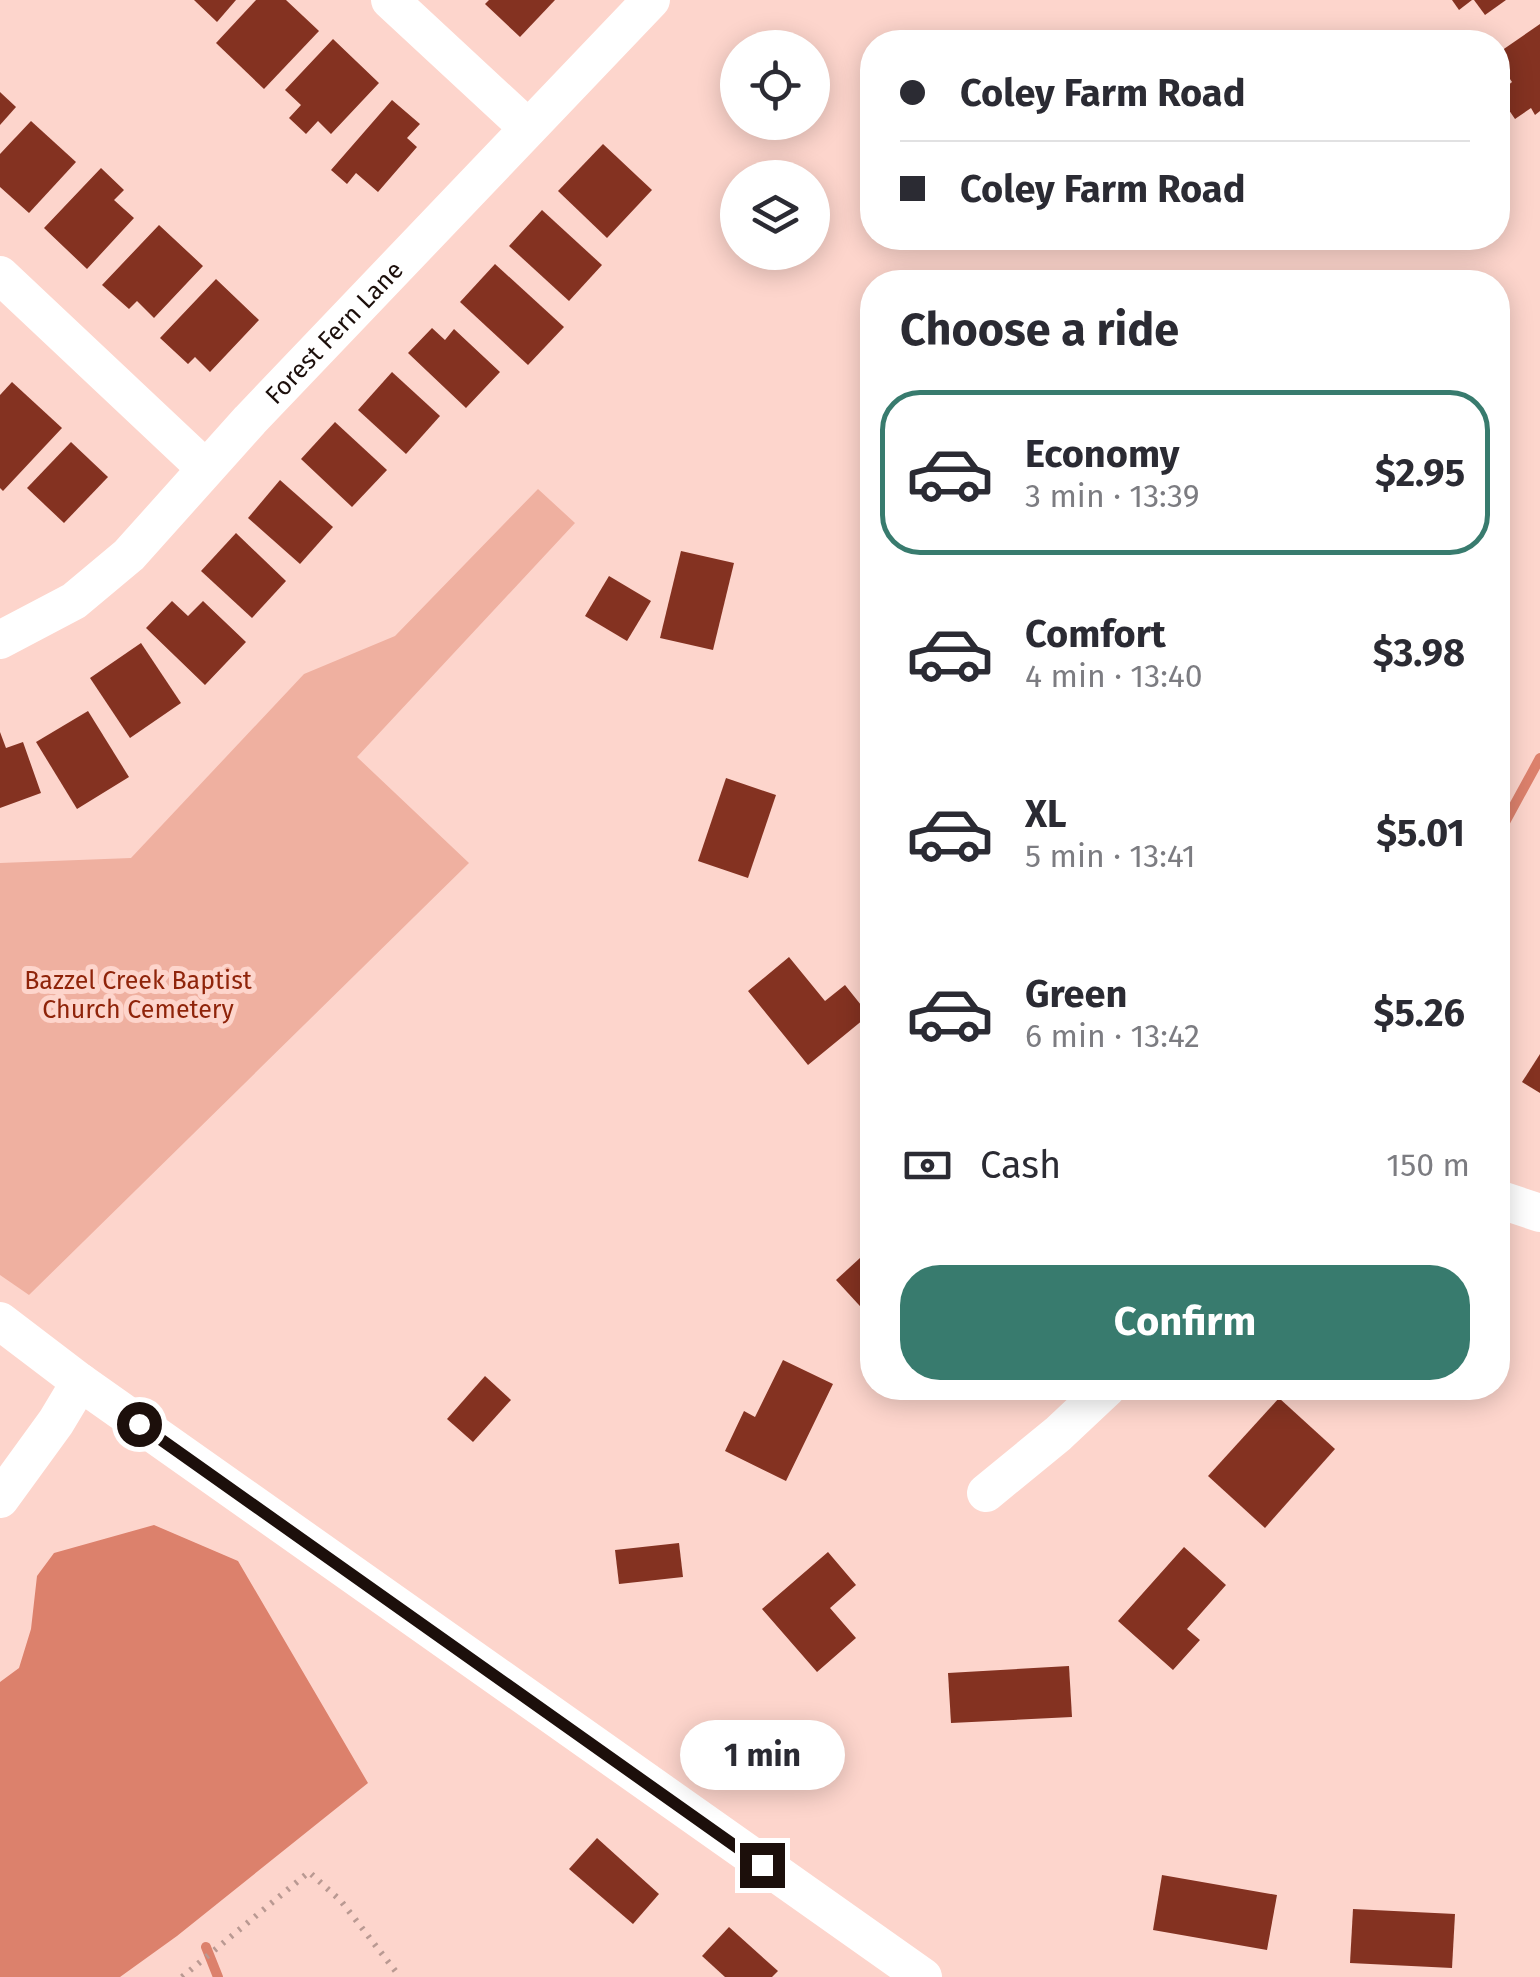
<!DOCTYPE html>
<meta charset="utf-8">
<style>
:root{--surface:#fff;--page:#f7f7f7;--text:#2b2b33;--muted:#7c7c81;--line:#e1e1e2;--accent:#387b6e}
body{margin:0;font-family:"Fira Sans",sans-serif;background:var(--page);color:var(--text);height:100vh;display:flex;flex-direction:column;font-size:38px;white-space:nowrap}
*{box-sizing:border-box;margin:0}
p{font-size:32px;color:var(--muted)}
.icon{flex:none;width:55px;height:55px;fill:none;stroke:currentColor;stroke-width:2;stroke-linecap:round;stroke-linejoin:round}
.map{position:relative;flex:1;overflow:hidden}
.panel{position:absolute;left:860px;top:270px;width:650px;height:1130px;display:flex;flex-direction:column;background:var(--surface);border-radius:40px;box-shadow:0 5px 25px #0003}
.panel>*{flex:none}
.top-card{position:absolute;left:860px;top:30px;width:650px;height:220px;border-radius:40px;box-shadow:0 5px 25px #0003;display:grid;align-content:center;height:220px;padding:0 40px;background:var(--surface)}
.fabs{position:absolute;left:720px;top:30px;display:grid;gap:20px}
.fabs a{display:grid;place-items:center;width:110px;height:110px;border-radius:50%;background:var(--surface);box-shadow:0 5px 25px #0003;font-size:50px}
.end{position:absolute;width:45px;height:45px;margin:-22px;border:12px solid #1c0f0b;background:#fff;box-shadow:0 0 0 5px #fff}
.from{border-radius:50%}
.bubble{position:absolute;height:70px;border-radius:35px;background:var(--surface);box-shadow:0 5px 25px #0003;font-size:32px;font-weight:700;line-height:70px;text-align:center}
.top-card b{display:flex;align-items:center;gap:35px;height:95px;font-size:38px}
.top-card b+b{border-top:2px solid var(--line)}
.top-card i{width:25px;height:25px;background:var(--text)}
ul{padding:0;list-style:none}
li{display:flex;align-items:center;gap:30px;height:165px;margin:0 20px 15px;padding:0 20px;border:5px solid transparent;border-radius:40px}
li div{flex:1}
li b{display:block;font-size:38px}
li em{font-style:normal;font-weight:700}
li.selected{border-color:var(--accent)}
li>.icon{width:90px;height:90px;stroke-width:1.5}
h2{padding:0 40px;font-size:45px;line-height:120px}
.pay{display:flex;align-items:center;gap:25px;height:110px;padding:0 40px;font-size:38px}
.pay p{margin-inline-start:auto}
.button{display:flex;gap:20px;margin-top:auto;padding:20px 40px}
.button a{flex:1;height:115px;border-radius:40px;background:var(--accent);color:#fff;font-size:40px;font-weight:700;line-height:115px;text-align:center}
.map>svg:first-child{display:block}
.green{fill:#efb0a0}
.water{fill:#dc816c}
.lines{fill:none;stroke-linecap:round;stroke-linejoin:round}
.stream{stroke:#dc816c;stroke-width:10}
.building{fill:#843221}
.path{stroke:#b99992;stroke-width:6;stroke-dasharray:2.5 8;stroke-linecap:butt}
.minor{stroke:#fff;stroke-width:38}
.route{stroke:#1c0f0b;stroke-width:12}
.labels{text-anchor:middle;stroke-width:10;stroke-linejoin:round;paint-order:stroke}
.street-label{font-size:25px;fill:#1c0f0b;stroke:#fdd5cc}
.park-label{font-size:25px;fill:#8f240a;stroke:#fdd5cc}
</style>
<div class="map">
<svg width="1540" height="1977" viewBox="0 0 1540 1977">
<rect width="100%" height="100%" fill="#fdd5cc"/>
<!-- green -->
<path class="green" d="M538,489L575,523L357,757L469,863L29,1295L0,1275V863L131,858L304,674L395,636Z"/>
<!-- water -->
<path class="water" d="M154,1525L238,1561L368,1783L177,1936L120,1977H0V1682L19,1668L31,1629L37,1576L54,1553Z"/>
<g class="lines">
<!-- stream -->
<g class="stream">
<path d="M1498,835L1540,758"/>
<path d="M206,1947L218,1977"/>
</g>
</g>
<!-- building -->
<g class="building">
<path d="M194,0H236L217,22Z"/>
<path d="M256,0H286L319,31L264,89L216,43Z"/>
<path d="M489,0H555L520,37L485,4Z"/>
<path d="M1452,0H1472L1459,10Z"/>
<path d="M1474,0H1506L1485,15Z"/>
<path d="M1540,24V111L1535,115L1531,108L1515,119L1498,94L1512,82L1498,61V53Z"/>
<path d="M333,39L379,83L331,134L318,121L306,134L289,118L301,105L285,90Z"/>
<path d="M0,92L16,107L0,125Z"/>
<path d="M392,100L420,124L407,138L417,147L378,192L356,173L347,184L331,170Z"/>
<path d="M31,121L76,162L29,213L0,187V154Z"/>
<path d="M603,144L652,190L607,238L558,191Z"/>
<path d="M101,168L124,190L114,200L134,218L87,269L44,228Z"/>
<path d="M542,210L602,265L569,301L509,246Z"/>
<path d="M159,225L203,266L154,318L137,301L129,309L102,285Z"/>
<path d="M495,264L564,327L528,365L460,302Z"/>
<path d="M216,279L259,320L210,372L195,357L188,364L160,338Z"/>
<path d="M432,328L445,340L454,329L500,372L466,408L408,353Z"/>
<path d="M392,372L440,416L406,454L358,410Z"/>
<path d="M12,382L62,428L3,491L0,488V395Z"/>
<path d="M335,422L387,470L352,507L301,459Z"/>
<path d="M71,442L108,477L64,523L27,488Z"/>
<path d="M280,480L333,527L300,564L248,518Z"/>
<path d="M236,533L286,581L252,618L201,571Z"/>
<path d="M681,551L734,563L713,650L660,638Z"/>
<path d="M609,576L651,601L627,641L585,616Z"/>
<path d="M172,601L188,616L203,601L246,642L205,685L146,628Z"/>
<path d="M141,643L181,703L130,738L90,678Z"/>
<path d="M88,711L129,777L77,809L36,742Z"/>
<path d="M0,732L6,748L23,742L41,793L0,808Z"/>
<path d="M726,778L776,795L748,878L698,861Z"/>
<path d="M789,957L825,1001L845,985L869,1015L808,1065L748,991Z"/>
<path d="M1540,1054V1093L1522,1082Z"/>
<path d="M872,1247V1315L870,1317L836,1280Z"/>
<path d="M783,1360L833,1384L786,1481L725,1451L744,1411L755,1417Z"/>
<path d="M485,1376L511,1400L473,1442L447,1419Z"/>
<path d="M1279,1398L1335,1449L1265,1528L1208,1476Z"/>
<path d="M679,1543L683,1577L619,1584L615,1550Z"/>
<path d="M1184,1547L1226,1585L1187,1629L1200,1640L1173,1670L1118,1621Z"/>
<path d="M828,1552L856,1585L830,1608L856,1638L817,1672L762,1609Z"/>
<path d="M1069,1666L1072,1717L951,1723L948,1673Z"/>
<path d="M597,1838L659,1894L633,1924L569,1869Z"/>
<path d="M1162,1875L1277,1895L1267,1950L1153,1930Z"/>
<path d="M1353,1909L1455,1914L1452,1968L1350,1963Z"/>
<path d="M729,1927L778,1971L772,1977H725L702,1956Z"/>
</g>
<g class="lines">
<!-- path -->
<path class="path" d="M182,1977L309,1872L341,1901L400,1977"/>
<!-- minor -->
<g class="minor">
<path d="M390,0L528,128"/>
<path d="M0,275L205,468"/>
<path id="s1" d="M0,640L74,601L129,555L250,420L651,0"/>
<path d="M1498,1199L1540,1213"/>
<path d="M0,1321L80,1382L923,1977"/>
<path d="M986,1493L1058,1434L1107,1388"/>
<path d="M0,1499L56,1422L80,1382"/>
</g>
</g>
<g class="lines">
<!-- route -->
<path class="route" d="M139,1424L762,1865"/>
</g>
<g class="labels">
<!-- street labels -->
<g class="street-label">
<text dy="9" stroke="none"><textPath href="#s1" startOffset="458">Forest Fern Lane</textPath></text>
</g>
<!-- park labels -->
<g class="park-label">
<text x="138" y="989">Bazzel Creek Baptist<tspan x="138" dy="29">Church Cemetery</tspan></text>
</g>
</g>
</svg>
<div class="fabs">
<a><svg class="icon" aria-label="locate" viewBox="0 0 24 24"><circle cx="12" cy="12" r="6"/><path d="M12 2v4M12 18v4M2 12h4M18 12h4"/></svg></a>
<a><svg class="icon" aria-label="layers" viewBox="0 0 24 24"><path d="M12 4l9 5-9 5-9-5zM3 14l9 5 9-5"/></svg></a>
</div>
<i class="end from" style="left:139px;top:1424px"></i>
<i class="end" style="left:762px;top:1865px"></i>
<div class="bubble" style="left:680px;top:1720px;width:165px">1 min</div>
<div class="top-card">
<b><i class="from"></i>Coley Farm Road</b>
<b><i></i>Coley Farm Road</b>
</div>
<section class="panel">
<h2>Choose a ride</h2>
<ul>
<li class="selected"><svg class="icon" aria-label="car" viewBox="0 0 24 24"><path d="M5 17H2v-5l4-1 3-4h7l3 4 3 1v5h-3M9 17h6M6 11h13"/><circle cx="7" cy="17" r="2"/><circle cx="17" cy="17" r="2"/></svg><div><b>Economy</b><p>3 min · 13:39</p></div><em>$2.95</em></li>
<li><svg class="icon" aria-label="car" viewBox="0 0 24 24"><path d="M5 17H2v-5l4-1 3-4h7l3 4 3 1v5h-3M9 17h6M6 11h13"/><circle cx="7" cy="17" r="2"/><circle cx="17" cy="17" r="2"/></svg><div><b>Comfort</b><p>4 min · 13:40</p></div><em>$3.98</em></li>
<li><svg class="icon" aria-label="car" viewBox="0 0 24 24"><path d="M5 17H2v-5l4-1 3-4h7l3 4 3 1v5h-3M9 17h6M6 11h13"/><circle cx="7" cy="17" r="2"/><circle cx="17" cy="17" r="2"/></svg><div><b>XL</b><p>5 min · 13:41</p></div><em>$5.01</em></li>
<li><svg class="icon" aria-label="car" viewBox="0 0 24 24"><path d="M5 17H2v-5l4-1 3-4h7l3 4 3 1v5h-3M9 17h6M6 11h13"/><circle cx="7" cy="17" r="2"/><circle cx="17" cy="17" r="2"/></svg><div><b>Green</b><p>6 min · 13:42</p></div><em>$5.26</em></li>
</ul>
<div class="pay"><svg class="icon" aria-label="cash" viewBox="0 0 24 24"><path d="M3 7h18v10H3z"/><circle cx="12" cy="12" r="2"/></svg>Cash<p>150 m</p></div>
<div class="button"><a>Confirm</a></div>
</section>
</div>
